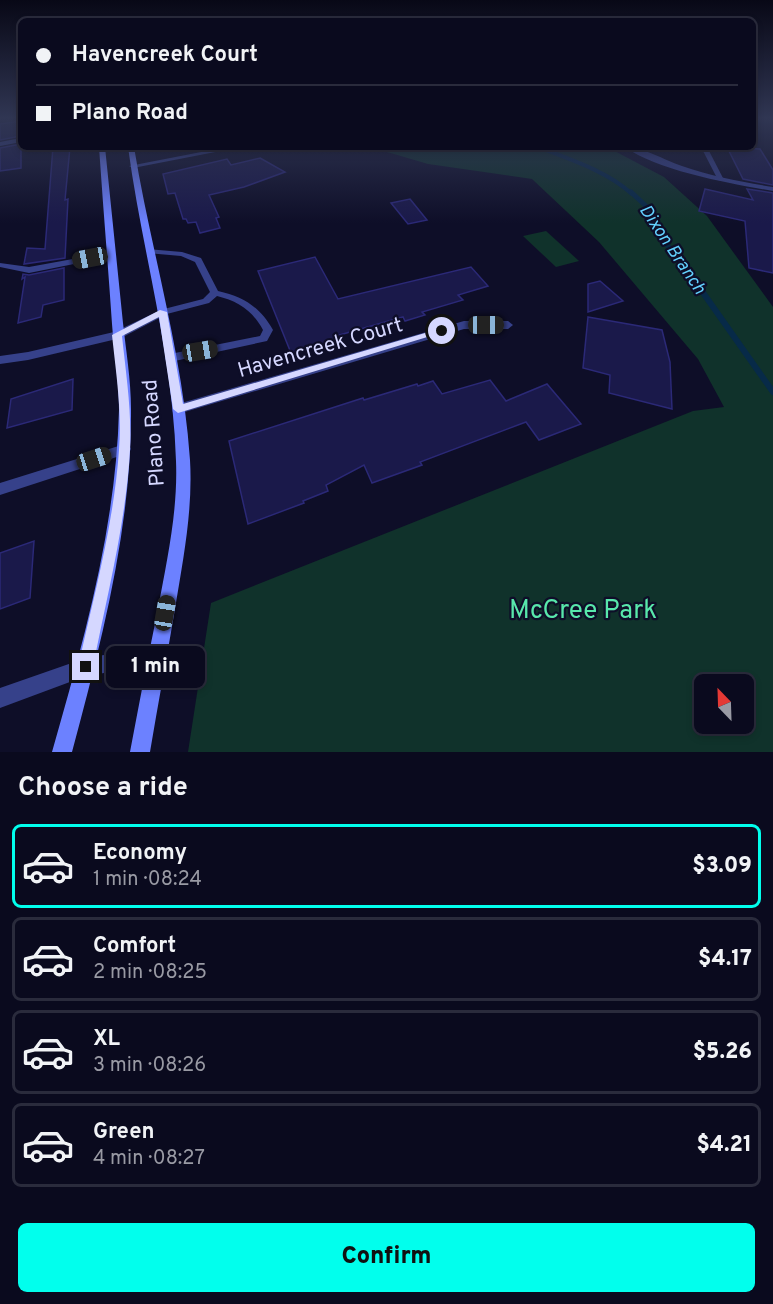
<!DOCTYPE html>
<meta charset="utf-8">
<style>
:root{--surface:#0a0a1e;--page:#131327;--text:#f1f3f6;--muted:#999aa4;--line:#2a2b3c;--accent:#01ffed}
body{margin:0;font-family:Overpass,sans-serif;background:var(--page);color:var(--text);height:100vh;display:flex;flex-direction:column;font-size:22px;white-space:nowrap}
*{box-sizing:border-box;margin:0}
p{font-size:20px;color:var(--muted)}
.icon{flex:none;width:33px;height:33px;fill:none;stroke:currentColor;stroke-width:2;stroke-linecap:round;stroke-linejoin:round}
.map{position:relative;height:752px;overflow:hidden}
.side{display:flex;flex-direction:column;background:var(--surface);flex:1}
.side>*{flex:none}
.guide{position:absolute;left:18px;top:18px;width:738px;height:132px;border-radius:9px;box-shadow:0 3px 9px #0003,0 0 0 2px var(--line);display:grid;align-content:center;height:132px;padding:0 18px;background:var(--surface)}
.needle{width:39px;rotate:337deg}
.fabs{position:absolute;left:694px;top:674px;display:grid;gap:12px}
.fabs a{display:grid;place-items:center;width:60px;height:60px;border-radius:9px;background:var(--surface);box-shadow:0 3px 9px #0003,0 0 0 2px var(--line);font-size:30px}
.end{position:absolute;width:27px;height:27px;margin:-14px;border:8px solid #d5d7ff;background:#111;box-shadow:0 0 0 3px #111}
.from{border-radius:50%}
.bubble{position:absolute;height:42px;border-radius:9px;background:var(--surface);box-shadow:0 3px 9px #0003,0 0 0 2px var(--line);font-size:20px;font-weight:800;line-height:42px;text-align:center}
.car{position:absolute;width:18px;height:36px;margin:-18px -9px;border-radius:8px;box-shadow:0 0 4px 2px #0007;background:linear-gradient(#222 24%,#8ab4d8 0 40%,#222 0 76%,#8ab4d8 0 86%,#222 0)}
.guide b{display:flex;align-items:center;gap:21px;height:57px;font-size:22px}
.guide b+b{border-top:2px solid var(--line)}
.guide i{width:15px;height:15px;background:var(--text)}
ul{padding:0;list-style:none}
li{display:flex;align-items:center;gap:18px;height:84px;margin:0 12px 9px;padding:0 6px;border:3px solid var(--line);border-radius:9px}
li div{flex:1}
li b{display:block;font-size:22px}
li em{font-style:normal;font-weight:800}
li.selected{border-color:var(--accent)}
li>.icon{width:54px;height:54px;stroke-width:1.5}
h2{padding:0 18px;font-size:27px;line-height:72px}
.primary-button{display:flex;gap:12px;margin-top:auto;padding:12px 18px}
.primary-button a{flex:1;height:69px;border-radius:9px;background:var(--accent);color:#111;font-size:24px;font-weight:800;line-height:69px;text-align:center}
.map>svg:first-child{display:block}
.green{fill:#10322b;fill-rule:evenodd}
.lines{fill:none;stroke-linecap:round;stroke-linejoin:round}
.stream-far2{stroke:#072a48;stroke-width:4}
.stream-far1{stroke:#072a48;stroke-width:5}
.stream{stroke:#072a48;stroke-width:6}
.building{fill:#1a194a;stroke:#2b2977;stroke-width:1.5}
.service{fill:#36418a;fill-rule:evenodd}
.minor{fill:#36418a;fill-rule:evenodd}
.tertiary{fill:#36418a;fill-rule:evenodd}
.secondary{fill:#6c81ff;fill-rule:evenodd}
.route{fill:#d5d7ff}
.labels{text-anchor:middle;stroke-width:4.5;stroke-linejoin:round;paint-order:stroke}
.far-water-label{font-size:18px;font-style:italic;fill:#63d1ff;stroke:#0e0e28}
.street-label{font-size:21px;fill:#d5d7ff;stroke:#0e0e28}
.near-park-label{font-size:26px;fill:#58e7ab;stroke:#0e0e28}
</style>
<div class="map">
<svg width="773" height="752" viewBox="0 0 773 752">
<rect width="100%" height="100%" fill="#0e0e28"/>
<!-- green -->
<g class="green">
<path d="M370,147H607L664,177L707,216L773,307V752H188L211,603L693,411L724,407L698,359L599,242L532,179L428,164ZM705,684H744V723H705Z"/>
<path d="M546,231L579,261L556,267L523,236Z"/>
</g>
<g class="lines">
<!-- stream-far2 -->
<path class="stream-far2" d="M538,147C569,159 607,171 632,194"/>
<!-- stream-far1 -->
<path class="stream-far1" d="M631,192L646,206L665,242L701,288"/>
<!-- stream -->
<path class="stream" d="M699,287L773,392"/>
</g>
<!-- building -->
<g class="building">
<path d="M21,121V136L0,140V124Z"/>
<path d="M21,144V168L0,171V148Z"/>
<path d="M53,147H70L65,200L68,199L65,258L24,264L27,248L45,249Z"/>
<path d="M727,147L760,149L773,170V185L743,179Z"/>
<path d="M260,158L285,172L244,187L209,195L219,217L216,218L220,228L200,233L196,222L188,223L186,219H183L175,193L168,194L163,174L227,159L231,165Z"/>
<path d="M705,189L753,200L747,189L773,193V273L749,268L745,221L699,211Z"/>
<path d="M410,199L427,220L408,224L391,203Z"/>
<path d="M315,257L338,299L471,267L488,286L458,295L463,300L422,312L425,315L405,321L403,317L336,336L338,339L291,353L258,271Z"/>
<path d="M64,268V300L43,305L41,317L18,323L25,277L22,279L23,274L29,275Z"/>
<path d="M600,281L623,301L588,312V284Z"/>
<path d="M588,317L662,330L670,362L672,409L609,393L610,375L583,368Z"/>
<path d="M73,379L72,410L7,428L11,399Z"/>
<path d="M490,380L506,401L547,384L581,424L539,440L526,422L420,462L422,465L372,483L364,465L326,485L328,491L303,501L304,503L248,524L229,441L363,398L364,400L417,384L418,386L433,381L442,394Z"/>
<path d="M34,541L30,598L0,609V553Z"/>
</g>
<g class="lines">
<!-- service -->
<g class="service">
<path d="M701,147H707L724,180L723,181L718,180Z"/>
<path d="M147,249L182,252L201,258L218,291C244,297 260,307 273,330L267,341L170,362L166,361L165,358L170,354L260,336L263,330C253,311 238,301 217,296L209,303L163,315L160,314L158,312L160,310L203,299L210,292L195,262L181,256L147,253Z"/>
<path d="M111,252L115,254L114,256L29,273L0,267V263L29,267Z"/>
<path d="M125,444L129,445L131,449L129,453L0,495V483Z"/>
</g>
<!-- minor -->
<g class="minor">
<path d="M21,138V142L0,146V142Z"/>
<path d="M227,147H241L133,168L129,166Z"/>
<path d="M625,147C643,147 664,160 682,166C711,176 742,182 773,187V191C732,184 658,171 625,147Z"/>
<path d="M163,309L167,310L168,312L167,314L121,338L28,360L0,364V356L28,352L114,332Z"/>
<path d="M464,321H508L513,325L508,329H464L178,414L173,413L172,409L173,405L178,404Z"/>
</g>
<!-- tertiary -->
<path class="tertiary" d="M158,646L164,649L167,655L164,661L158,664L86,676L0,708V688L86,658Z"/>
<!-- secondary -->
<g class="secondary">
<path d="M99,147H105C111,206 117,264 123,323C126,351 131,380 131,409C132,525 102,640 72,752H52C84,640 116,527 119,410C119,381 114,352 112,324C108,265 103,206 99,147Z"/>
<path d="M128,147H134C151,251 183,354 190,460C193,510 183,560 175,609C167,656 158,704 150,752H130C139,704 148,657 158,609C167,560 178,511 176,461C173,355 142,251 128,147Z"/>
</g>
</g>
<!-- sky -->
<linearGradient id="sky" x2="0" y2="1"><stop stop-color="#080816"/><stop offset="0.53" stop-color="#303653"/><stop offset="1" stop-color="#303653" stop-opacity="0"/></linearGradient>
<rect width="773" height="223" fill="url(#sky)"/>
<!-- route -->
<path class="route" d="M160,310L167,312L183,404L442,328L447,331L178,413L173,409L159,317L122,336C126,374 132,412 130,450C126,523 107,595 93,667L91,672L86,674L81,672L78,667C94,595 114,523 119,450C122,411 116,373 112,335Z"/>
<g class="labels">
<!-- far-water labels -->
<g class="far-water-label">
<text transform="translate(673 249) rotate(56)" y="6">Dixon Branch</text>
</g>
<!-- street labels -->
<g class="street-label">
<text transform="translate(320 347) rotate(-16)" y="7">Havencreek Court</text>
<text transform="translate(153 433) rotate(-94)" y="7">Plano Road</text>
</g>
<!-- near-park labels -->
<g class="near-park-label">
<text x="583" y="618">McCree Park</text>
</g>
</g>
</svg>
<div class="fabs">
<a><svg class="needle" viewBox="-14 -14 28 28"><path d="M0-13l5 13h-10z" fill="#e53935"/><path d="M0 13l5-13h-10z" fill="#999aa4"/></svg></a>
</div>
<i class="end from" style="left:442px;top:331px"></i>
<i class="end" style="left:86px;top:667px"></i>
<div class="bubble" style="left:106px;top:646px;width:99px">1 min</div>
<i class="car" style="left:90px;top:258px;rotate:259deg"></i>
<i class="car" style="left:486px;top:325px;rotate:90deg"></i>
<i class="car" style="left:200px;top:351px;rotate:80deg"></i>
<i class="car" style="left:94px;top:459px;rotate:72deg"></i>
<i class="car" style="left:165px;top:613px;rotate:10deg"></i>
<div class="guide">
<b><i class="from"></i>Havencreek Court</b>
<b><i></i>Plano Road</b>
</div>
</div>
<section class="side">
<h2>Choose a ride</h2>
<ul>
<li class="selected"><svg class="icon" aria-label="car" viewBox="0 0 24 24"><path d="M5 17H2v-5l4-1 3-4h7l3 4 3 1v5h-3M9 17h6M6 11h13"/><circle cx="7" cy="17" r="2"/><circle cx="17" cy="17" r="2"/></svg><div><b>Economy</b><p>1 min · 08:24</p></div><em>$3.09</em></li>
<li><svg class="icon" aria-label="car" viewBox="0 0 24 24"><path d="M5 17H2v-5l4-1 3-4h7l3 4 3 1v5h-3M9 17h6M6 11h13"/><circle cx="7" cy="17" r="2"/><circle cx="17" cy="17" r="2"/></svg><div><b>Comfort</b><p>2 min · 08:25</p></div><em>$4.17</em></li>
<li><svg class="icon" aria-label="car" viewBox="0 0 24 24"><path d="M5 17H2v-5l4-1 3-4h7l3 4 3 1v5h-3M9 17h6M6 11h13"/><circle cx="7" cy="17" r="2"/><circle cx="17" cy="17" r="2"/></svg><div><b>XL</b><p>3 min · 08:26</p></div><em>$5.26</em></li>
<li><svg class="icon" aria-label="car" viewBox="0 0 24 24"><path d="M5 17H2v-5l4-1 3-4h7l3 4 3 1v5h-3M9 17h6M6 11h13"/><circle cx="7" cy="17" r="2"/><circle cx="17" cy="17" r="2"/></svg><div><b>Green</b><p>4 min · 08:27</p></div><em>$4.21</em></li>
</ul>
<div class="primary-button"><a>Confirm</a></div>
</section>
